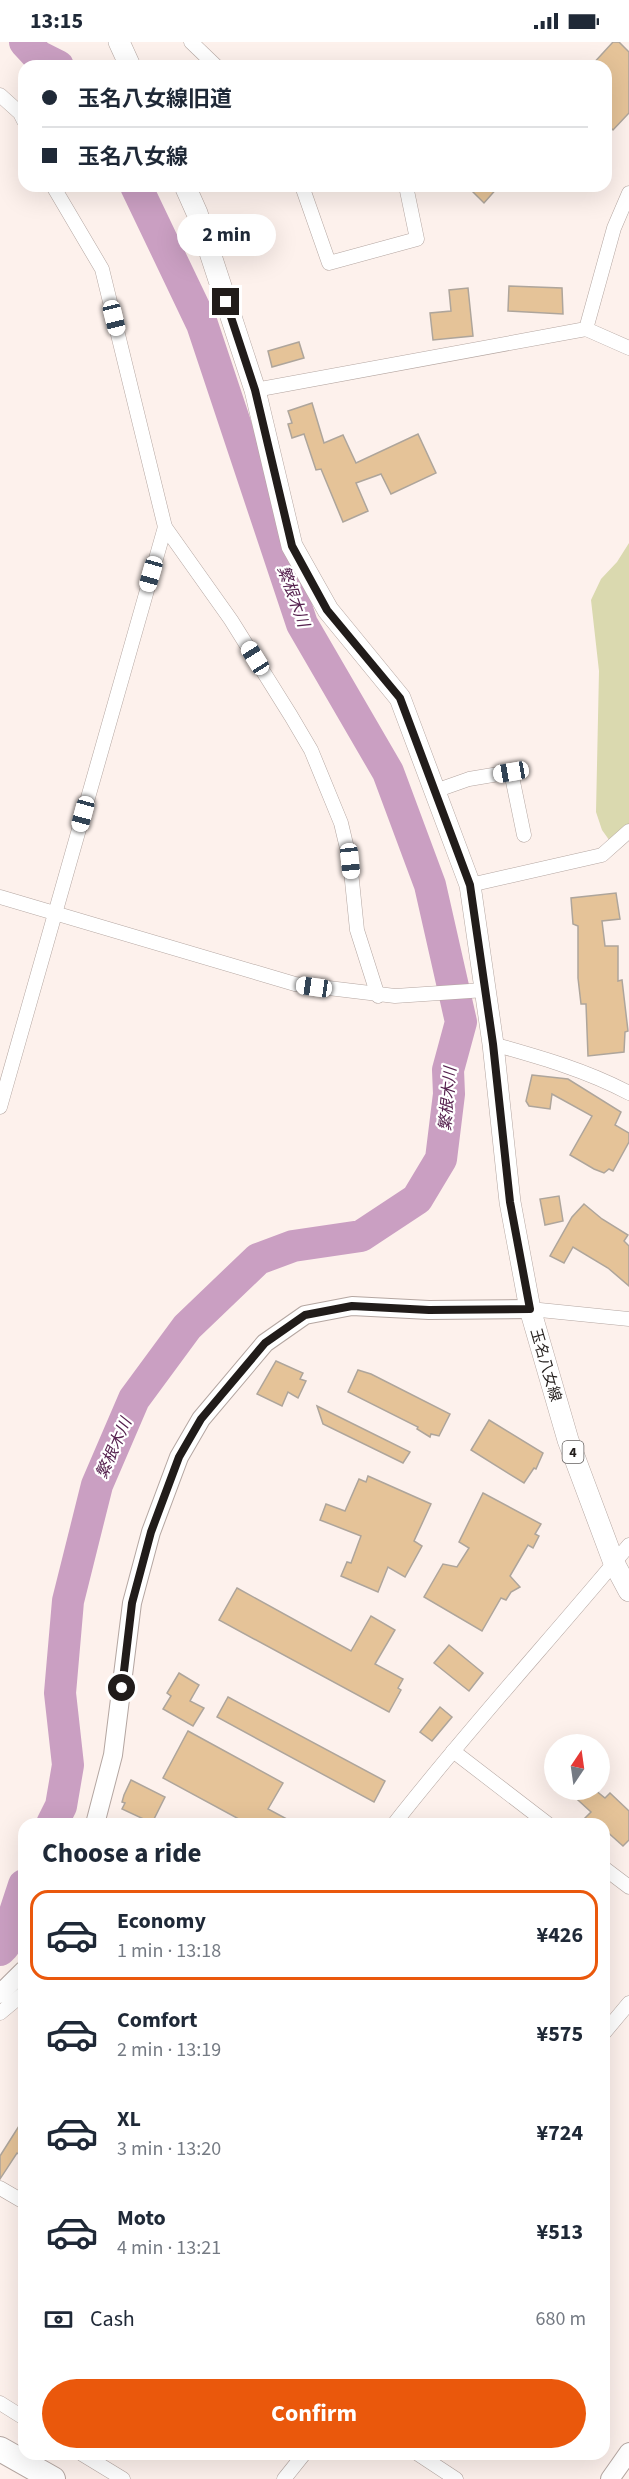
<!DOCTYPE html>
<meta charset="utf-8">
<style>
:root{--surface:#fff;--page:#f2f2f3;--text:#1f2937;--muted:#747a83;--line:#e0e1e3;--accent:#ea580c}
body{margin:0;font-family:"Source Sans 3","Noto Sans JP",sans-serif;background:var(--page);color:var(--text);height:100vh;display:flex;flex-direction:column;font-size:22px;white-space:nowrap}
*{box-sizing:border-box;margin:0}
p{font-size:20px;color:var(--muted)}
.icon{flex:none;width:33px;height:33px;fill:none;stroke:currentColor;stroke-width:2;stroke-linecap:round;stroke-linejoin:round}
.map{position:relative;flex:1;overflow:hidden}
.details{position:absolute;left:18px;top:1776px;width:592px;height:642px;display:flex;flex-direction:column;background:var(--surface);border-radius:18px;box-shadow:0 6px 24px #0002}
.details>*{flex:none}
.top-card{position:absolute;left:18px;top:18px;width:594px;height:132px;border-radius:18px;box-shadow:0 6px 24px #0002;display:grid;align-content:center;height:132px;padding:0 24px;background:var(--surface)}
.needle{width:39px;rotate:13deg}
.controls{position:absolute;left:544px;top:1692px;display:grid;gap:12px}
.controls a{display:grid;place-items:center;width:66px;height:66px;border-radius:50%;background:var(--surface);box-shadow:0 6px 24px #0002;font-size:30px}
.end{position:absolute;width:27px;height:27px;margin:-14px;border:8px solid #211c1a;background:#fff;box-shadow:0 0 0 3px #fff}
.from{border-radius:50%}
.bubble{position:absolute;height:42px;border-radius:21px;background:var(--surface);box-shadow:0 6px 24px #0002;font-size:20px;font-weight:700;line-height:42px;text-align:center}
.car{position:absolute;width:18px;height:36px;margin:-18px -9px;border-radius:8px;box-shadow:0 0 4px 2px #0007;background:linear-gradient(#fff 24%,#345 0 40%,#fff 0 76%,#345 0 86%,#fff 0)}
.top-card b{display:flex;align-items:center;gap:21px;height:57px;font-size:22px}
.top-card b+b{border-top:2px solid var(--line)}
.top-card i{width:15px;height:15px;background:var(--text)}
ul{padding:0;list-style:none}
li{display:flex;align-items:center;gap:18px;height:90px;margin:0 12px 9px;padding:0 12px;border:3px solid transparent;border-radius:18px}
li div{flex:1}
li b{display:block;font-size:22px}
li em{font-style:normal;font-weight:700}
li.selected{border-color:var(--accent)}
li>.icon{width:54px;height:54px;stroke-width:1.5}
h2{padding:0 24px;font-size:27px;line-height:72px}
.pay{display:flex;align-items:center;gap:15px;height:66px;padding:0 24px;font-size:22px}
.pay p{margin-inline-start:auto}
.cta{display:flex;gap:12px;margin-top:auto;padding:12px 24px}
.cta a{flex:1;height:69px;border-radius:36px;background:var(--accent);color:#fff;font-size:24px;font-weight:700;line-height:69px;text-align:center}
.status{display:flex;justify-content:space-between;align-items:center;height:42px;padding:0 30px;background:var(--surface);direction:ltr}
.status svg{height:16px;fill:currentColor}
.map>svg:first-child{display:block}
.green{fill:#dad9af}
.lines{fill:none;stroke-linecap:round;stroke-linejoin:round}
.river{stroke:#ca9fc2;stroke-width:32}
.building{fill:#e5c398;stroke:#aea59b;stroke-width:1.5}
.street-casing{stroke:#b4a6a1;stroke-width:15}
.secondary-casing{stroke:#b4a6a1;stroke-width:20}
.primary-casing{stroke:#b4a6a1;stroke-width:22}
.highway-casing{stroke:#b4a6a1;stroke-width:26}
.street{stroke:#fff;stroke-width:14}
.secondary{stroke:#fff;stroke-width:18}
.primary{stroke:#fff;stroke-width:21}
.highway{stroke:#fff;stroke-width:24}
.route{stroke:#211c1a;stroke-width:8}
.labels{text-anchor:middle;stroke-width:4.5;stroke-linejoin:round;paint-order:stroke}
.shield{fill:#fff;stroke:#64605f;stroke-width:1.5}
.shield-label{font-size:14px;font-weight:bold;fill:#211c1a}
.street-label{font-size:15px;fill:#211c1a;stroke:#fff}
.water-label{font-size:16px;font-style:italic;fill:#56224f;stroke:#fff}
</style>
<div class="status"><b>13:15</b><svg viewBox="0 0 49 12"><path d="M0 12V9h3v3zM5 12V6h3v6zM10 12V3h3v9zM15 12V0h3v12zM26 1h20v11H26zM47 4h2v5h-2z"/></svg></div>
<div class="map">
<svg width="629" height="2437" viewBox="0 0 629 2437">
<rect width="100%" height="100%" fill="#fdf1ec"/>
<!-- green -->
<path class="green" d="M629,501V788L612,802L602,788L596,770L599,629L591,558L601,537L617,520Z"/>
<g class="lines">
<!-- river -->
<g class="river">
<path d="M25,0L38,14L58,24"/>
<path d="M52,1782L61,1764L68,1723L60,1651L68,1559L97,1443L134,1357L187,1285L258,1217L293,1204L361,1194L417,1157L441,1117L449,1052L448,1028L461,980L430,843L388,730L302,582L202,282L136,144"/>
<path d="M0,1908L4,1904L24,1843"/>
</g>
</g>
<!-- building -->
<g class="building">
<path d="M613,0H619L629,10V71L613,88L606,81V24H591Z"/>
<path d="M467,144H499L484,161Z"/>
<path d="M509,244L562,246L563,272L508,269Z"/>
<path d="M468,246L473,294L433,298L430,271L451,269L449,248Z"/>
<path d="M299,300L304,316L272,325L268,309Z"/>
<path d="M312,361L324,401L343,393L356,421L418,392L436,431L391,452L381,432L356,441L368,469L343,480L321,427L316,428L304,392L292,396L288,382L292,381L288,369Z"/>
<path d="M616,851L620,877L602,879L605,904H618V939L622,938L628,989L625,990L624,1010L588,1014L586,962H581L578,936V884L573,882L571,856Z"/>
<path d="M532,1033L568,1037L621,1070L615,1083L629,1091V1100L613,1129L609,1127L604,1131L594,1127L570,1113L592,1074L552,1052L550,1067L529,1064L526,1059Z"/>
<path d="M559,1154L563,1179L545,1183L540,1157Z"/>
<path d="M584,1162L602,1177L628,1193L624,1199L629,1204V1244L608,1226L573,1205L564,1221L550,1214L572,1175Z"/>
<path d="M276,1319L303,1331L300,1337L306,1339L298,1356L288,1350L282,1364L257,1352Z"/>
<path d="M358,1328L371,1332L450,1372L439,1394L431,1392L430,1395L417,1387L418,1385L348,1350Z"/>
<path d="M317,1364L410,1410L403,1421L323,1382Z"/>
<path d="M489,1378L543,1411L536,1427L534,1426L524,1441L471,1408Z"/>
<path d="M368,1434L431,1462L414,1499L422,1504L405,1535L388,1525L378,1550L341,1534L347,1520L351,1521L361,1494L320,1478L326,1462L345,1469L359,1437L366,1440Z"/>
<path d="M483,1451L541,1482L535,1492L539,1494L533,1506L528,1503L510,1534L520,1545L511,1550L506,1558L501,1556L482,1589L424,1555L443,1522L457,1525L469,1506L459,1500Z"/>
<path d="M237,1546L351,1609L371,1574L395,1588L375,1622L403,1637L398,1646L401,1648L389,1670L219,1578Z"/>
<path d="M449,1603L483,1631L469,1649L434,1621Z"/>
<path d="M179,1631L199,1643L190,1659L204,1666L193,1684L163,1667L171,1654L167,1651Z"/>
<path d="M228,1655L385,1739L374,1760L217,1675Z"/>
<path d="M440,1665L452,1675L432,1699L420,1690Z"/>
<path d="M188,1689L283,1741L268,1767L296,1782H248L163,1736Z"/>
<path d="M131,1738L165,1755L152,1781L122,1767L125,1761L122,1760L124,1753Z"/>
<path d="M567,1748H595L605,1756L610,1751L629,1769V1798L623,1804L604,1787V1782H579L591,1770Z"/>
<path d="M24,2076V2116L17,2111L0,2137V2114Z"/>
</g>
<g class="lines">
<!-- street casing -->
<g class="street-casing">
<g id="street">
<path d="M191,0L216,24"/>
<path d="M0,53L20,71L24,79"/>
<path d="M53,144L102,227L165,485L231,578L291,674L311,708L341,781L350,819L357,888L378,954"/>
<path d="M302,144L329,221L417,197L406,144"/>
<path d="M586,287L629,306"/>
<path d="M255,348L586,287L614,186L629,151"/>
<path d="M435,749L469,737L511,730L524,793"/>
<path d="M470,843L602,813L629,789"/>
<path d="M0,855L295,942L395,954L485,948"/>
<path d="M493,1002C539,1015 586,1028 629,1051"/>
<path d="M0,1065L165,485"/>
<path d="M530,1267L629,1277"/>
<path d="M453,1709L548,1782"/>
<path d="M394,1782C469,1686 552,1596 629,1503"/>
<path d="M604,1826L629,1845"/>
<path d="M0,1971L24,1951"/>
<path d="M604,1991L629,1961"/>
<path d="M0,2146L24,2160"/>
<path d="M0,2361L24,2376"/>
<path d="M82,2412L123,2437"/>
<path d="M418,2412L456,2437"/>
<path d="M284,2437L304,2412"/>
</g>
</g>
<!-- secondary casing -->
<g class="secondary-casing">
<g id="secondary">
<path d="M95,1782L113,1713L132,1561L151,1490L179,1415L201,1377L265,1301L305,1273L352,1264L429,1268L530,1267"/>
<path d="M0,1952L24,1928"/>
<path d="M610,2437L629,2410"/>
</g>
</g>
<!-- primary casing -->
<g class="primary-casing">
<g id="primary">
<path d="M119,0L130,24"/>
<path d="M185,144L197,171L255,348L292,504L328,568L400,656L470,843L493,1002L510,1160L530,1267L568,1398L614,1521L629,1549"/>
</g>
</g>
<!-- highway casing -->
<g class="highway-casing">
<path id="highway" d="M0,2407L53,2437"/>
</g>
<!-- street -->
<use href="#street" class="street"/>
<!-- secondary -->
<use href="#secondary" class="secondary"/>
<!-- primary -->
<use href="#primary" class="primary"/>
<!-- highway -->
<use href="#highway" class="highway"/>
</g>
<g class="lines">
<!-- route -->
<path class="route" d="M122,1646L132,1561L151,1490L179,1415L201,1377L265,1301L305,1273L352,1264L429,1268L530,1267L510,1160L493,1002L470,843L400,656L327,568L292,504L255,348L226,260"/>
</g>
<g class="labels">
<!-- shield labels -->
<rect class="shield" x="562.5" y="1399" width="21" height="22" rx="4.5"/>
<g class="shield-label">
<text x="573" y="1415">4</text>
</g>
<!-- street labels -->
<g class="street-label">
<text transform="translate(546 1323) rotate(74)" y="5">玉名八女線</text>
</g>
<!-- water labels -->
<g class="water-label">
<text transform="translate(294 554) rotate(70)" y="6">繁根木川</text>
<text transform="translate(447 1057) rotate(-85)" y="6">繁根木川</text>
<text transform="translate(113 1406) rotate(-66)" y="6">繁根木川</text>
</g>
</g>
</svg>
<div class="controls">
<a><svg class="needle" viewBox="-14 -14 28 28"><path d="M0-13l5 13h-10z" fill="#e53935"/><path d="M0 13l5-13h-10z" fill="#747a83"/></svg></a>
</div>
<i class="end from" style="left:122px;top:1646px"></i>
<i class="end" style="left:226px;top:260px"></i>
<div class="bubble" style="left:177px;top:172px;width:99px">2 min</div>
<i class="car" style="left:114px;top:276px;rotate:166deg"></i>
<i class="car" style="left:151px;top:532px;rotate:196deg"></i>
<i class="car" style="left:255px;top:616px;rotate:328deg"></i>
<i class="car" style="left:511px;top:730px;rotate:260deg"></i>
<i class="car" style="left:83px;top:772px;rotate:195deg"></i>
<i class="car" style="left:350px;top:819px;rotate:174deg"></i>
<i class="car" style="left:314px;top:945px;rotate:278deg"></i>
<div class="top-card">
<b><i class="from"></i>玉名八女線旧道</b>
<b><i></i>玉名八女線</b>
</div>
<section class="details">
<h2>Choose a ride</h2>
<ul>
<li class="selected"><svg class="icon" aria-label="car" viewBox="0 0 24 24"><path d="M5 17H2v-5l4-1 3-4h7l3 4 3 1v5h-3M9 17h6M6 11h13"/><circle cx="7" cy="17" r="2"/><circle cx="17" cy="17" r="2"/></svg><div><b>Economy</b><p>1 min · 13:18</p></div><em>¥426</em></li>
<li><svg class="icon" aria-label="car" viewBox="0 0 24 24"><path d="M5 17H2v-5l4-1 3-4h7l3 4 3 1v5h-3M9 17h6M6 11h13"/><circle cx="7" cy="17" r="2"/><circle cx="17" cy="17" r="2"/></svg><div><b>Comfort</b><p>2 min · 13:19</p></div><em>¥575</em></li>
<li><svg class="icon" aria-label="car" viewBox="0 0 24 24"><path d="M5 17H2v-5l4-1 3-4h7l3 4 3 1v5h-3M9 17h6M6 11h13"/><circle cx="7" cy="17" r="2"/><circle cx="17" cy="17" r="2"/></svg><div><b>XL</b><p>3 min · 13:20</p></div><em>¥724</em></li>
<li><svg class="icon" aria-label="car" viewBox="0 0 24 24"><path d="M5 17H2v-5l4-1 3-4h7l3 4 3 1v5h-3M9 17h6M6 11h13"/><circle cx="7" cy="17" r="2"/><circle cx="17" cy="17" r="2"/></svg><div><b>Moto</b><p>4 min · 13:21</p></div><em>¥513</em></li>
</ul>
<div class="pay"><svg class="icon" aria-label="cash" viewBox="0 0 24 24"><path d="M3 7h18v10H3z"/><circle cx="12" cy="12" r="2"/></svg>Cash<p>680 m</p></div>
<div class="cta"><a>Confirm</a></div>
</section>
</div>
